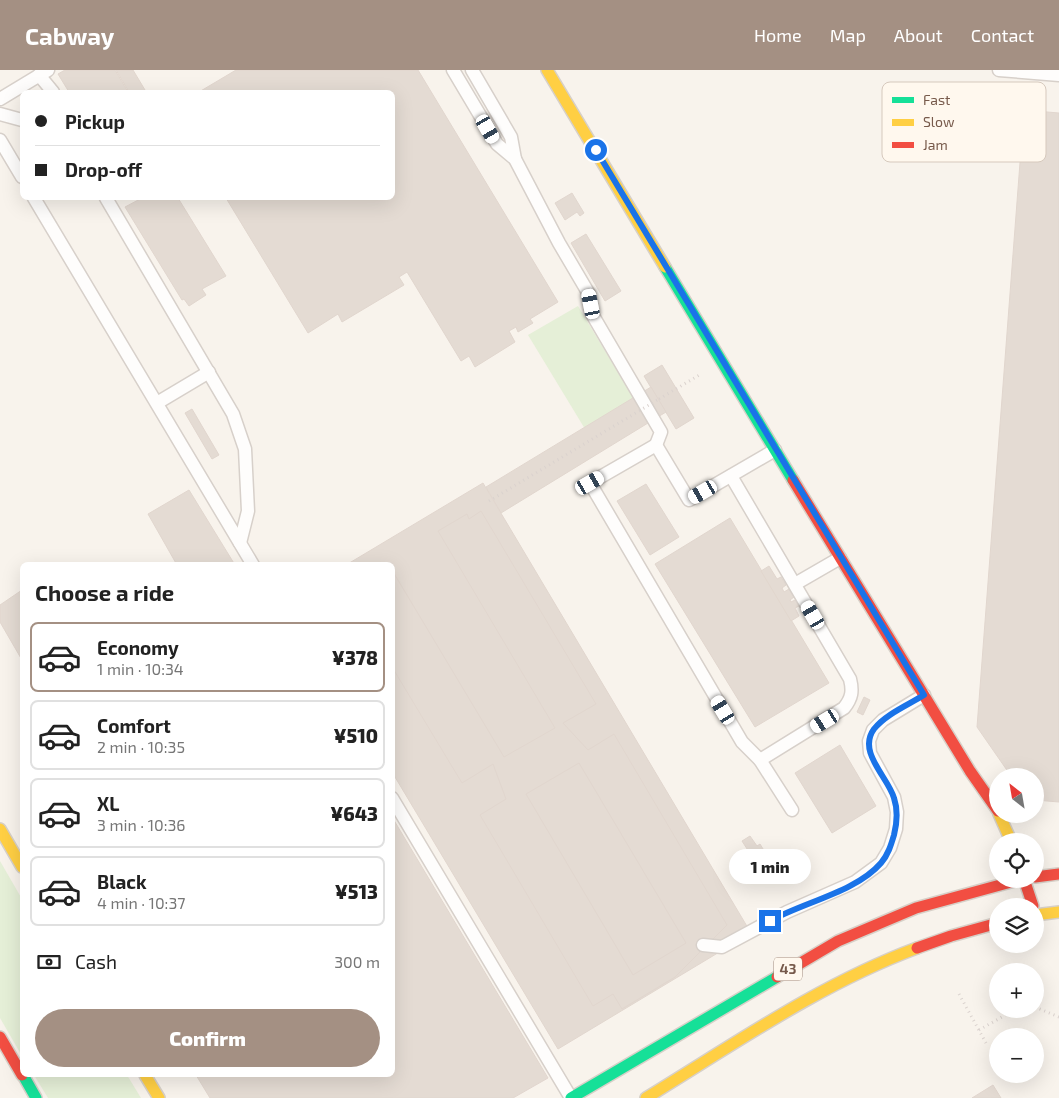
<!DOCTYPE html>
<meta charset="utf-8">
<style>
:root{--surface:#fff;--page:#f2f2f2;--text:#222;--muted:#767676;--line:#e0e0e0;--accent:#a49083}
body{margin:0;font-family:"Exo 2",sans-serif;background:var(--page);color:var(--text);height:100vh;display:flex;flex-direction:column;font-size:19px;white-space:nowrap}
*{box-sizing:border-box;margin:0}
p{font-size:16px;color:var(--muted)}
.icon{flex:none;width:28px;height:28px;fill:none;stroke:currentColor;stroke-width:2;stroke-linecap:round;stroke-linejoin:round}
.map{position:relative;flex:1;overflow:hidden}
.panel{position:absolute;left:20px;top:492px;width:375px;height:515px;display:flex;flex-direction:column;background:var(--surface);border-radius:8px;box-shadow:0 5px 20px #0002}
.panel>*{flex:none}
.hud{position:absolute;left:20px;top:20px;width:375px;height:110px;border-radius:8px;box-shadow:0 5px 20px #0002;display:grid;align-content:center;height:110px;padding:0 15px;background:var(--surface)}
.needle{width:32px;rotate:329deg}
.fabs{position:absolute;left:989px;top:698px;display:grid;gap:10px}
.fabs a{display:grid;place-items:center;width:55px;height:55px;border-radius:50%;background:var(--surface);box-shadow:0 5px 20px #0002;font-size:25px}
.end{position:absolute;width:22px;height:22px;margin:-11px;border:6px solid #1a73e8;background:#fff;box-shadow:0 0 0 2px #fff}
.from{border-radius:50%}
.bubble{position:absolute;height:35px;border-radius:18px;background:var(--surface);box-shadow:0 5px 20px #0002;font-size:16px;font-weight:800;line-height:35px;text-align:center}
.car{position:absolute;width:15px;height:30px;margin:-15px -8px;border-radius:6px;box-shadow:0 0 4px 1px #0007;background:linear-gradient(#fff 24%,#345 0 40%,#fff 0 76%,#345 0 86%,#fff 0)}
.hud b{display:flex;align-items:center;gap:18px;height:48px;font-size:19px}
.hud b+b{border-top:1px solid var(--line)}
.hud i{width:12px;height:12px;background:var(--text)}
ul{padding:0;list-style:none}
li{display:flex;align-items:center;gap:15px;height:70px;margin:0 10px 8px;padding:0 5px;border:2px solid var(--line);border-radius:8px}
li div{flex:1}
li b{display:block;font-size:19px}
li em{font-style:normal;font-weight:800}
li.on{border-color:var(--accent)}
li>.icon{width:45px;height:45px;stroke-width:1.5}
h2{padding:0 15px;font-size:22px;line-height:60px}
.pay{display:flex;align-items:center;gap:12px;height:55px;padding:0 15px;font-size:19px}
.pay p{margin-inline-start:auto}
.button{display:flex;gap:10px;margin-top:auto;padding:10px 15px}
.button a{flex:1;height:58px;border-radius:30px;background:var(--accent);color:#fff;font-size:20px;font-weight:800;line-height:58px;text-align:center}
header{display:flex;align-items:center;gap:30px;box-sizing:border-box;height:70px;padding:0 25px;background:var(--accent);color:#fff}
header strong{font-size:24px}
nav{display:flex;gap:28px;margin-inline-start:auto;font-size:18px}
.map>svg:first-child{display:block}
.green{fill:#e5efd7}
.building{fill:#e4dbd3;stroke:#e1d6ce;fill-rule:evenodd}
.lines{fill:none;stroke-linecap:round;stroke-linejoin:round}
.lane-casing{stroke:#d7d0ca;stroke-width:15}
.fast-casing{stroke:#d7d0c8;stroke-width:14}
.slow-casing{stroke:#d7d0c8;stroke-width:14}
.jam-casing{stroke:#d7d0c8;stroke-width:14}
.path{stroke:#dad2ce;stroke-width:3;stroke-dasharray:1 4;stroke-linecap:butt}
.lane{stroke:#fefdfc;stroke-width:12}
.fast{stroke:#16e098;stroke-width:11}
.slow{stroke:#ffcf43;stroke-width:11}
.jam{stroke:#f24e42;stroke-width:11}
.path-bridge{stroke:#dad2ce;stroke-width:3;stroke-dasharray:1 4;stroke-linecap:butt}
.route{stroke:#1a73e8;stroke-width:6}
.labels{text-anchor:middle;stroke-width:4;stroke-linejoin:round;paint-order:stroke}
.shield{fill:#fff8ee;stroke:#a0897c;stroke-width:1}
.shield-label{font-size:14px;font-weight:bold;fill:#775a4b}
.key{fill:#fff8ee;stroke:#d6c9bd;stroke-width:1}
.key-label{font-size:14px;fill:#775a4b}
</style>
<header>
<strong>Cabway</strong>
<nav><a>Home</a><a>Map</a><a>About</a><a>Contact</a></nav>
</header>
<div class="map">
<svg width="1059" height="1028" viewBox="0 0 1059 1028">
<rect width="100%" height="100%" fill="#f8f3ec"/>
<!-- green -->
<g class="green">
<path d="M578,236L634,329L585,359L528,265Z"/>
<path d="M0,791L22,829V986L0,948Z"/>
<path d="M34,1005H127L141,1028H48Z"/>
</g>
<!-- building -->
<g class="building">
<path d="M65,0H115L128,22H69L58,4Z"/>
<path d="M116,0H133L145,20L141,22H129Z"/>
<path d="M236,0H418L558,232L530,249L533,253L518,262L516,257L509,261L515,272L475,297L469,286L461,291L407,202L399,207L404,215L342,252L338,244L308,263L226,128H392V22H199Z"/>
<path d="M1024,40L1059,43V732L1035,730V706H1011L977,657Z"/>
<path d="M572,123L584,143L580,146L577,142L565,150L555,133Z"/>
<path d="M142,128H178L226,206L202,219L206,225L189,236L184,229L182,230L125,137Z"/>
<path d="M586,164L621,221L605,231L571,173Z"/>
<path d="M662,295L694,348L676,359L644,306Z"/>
<path d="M651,317L666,342L501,443L486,417Z"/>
<path d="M192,339L219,385L212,389L185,343Z"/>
<path d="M483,413L751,863L558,979L392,702V495H346Z"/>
<path d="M646,414L679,467L650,485L617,431Z"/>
<path d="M189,420L235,495H177L148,444Z"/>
<path d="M481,441L596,634L563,653L588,680L614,664L727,855L675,907L622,939L613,924L593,936L480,745L506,729L493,694L462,713L392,597V500L504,687L555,658L438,461L467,444L469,449ZM579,693L686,873L633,905L526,724Z"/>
<path d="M730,448L829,613L755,657L655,494Z"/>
<path d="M769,496L777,509L781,507L786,515L782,518L784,522L789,519L794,527L790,530L791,532L795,530L799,536L795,538L799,546L791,551L761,501Z"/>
<path d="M22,520V590L0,552V535Z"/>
<path d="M864,627L870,630L863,645L857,642Z"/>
<path d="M840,675L876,736L832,763L795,703Z"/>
<path d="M392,747L548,1008L513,1028H210L196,1005H392Z"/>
<path d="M750,766L757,776L760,774L774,797L763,804L742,771Z"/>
<path d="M993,1015L1001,1028H972Z"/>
</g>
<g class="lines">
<!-- lane casing -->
<g class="lane-casing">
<g id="lane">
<path d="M453,0L497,74L515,89L559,173L589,224L592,244L661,362L656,375"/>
<path d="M472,0L511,67L515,89"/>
<path d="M999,0L1059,5"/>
<path d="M39,5L53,22"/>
<path d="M0,29L48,0"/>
<path d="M0,44L22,50"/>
<path d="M0,70L22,107"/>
<path d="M34,128L253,495"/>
<path d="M106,128L233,344L245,379L248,441L240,473"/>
<path d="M157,333L209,302"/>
<path d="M775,380L689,430L656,375L590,413L742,672L760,690L792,740"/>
<path d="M731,406L850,609C853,621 852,628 844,638L760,690"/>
<path d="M795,514L840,488"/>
<path d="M392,728L571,1028"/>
<path d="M703,875L722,877L787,842L855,812L881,793L890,778L896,759L897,742L894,727L870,683L869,671L873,660L883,650L924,625"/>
</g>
</g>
<!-- fast casing -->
<g class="fast-casing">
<g id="fast">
<path d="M665,197L793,410"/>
<path d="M23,1005L36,1028"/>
<path d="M571,1028L777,907"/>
</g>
</g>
<!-- slow casing -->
<g class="slow-casing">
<g id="slow">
<path d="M547,0L665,197"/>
<path d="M999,744L1011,771"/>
<path d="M0,759L22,797"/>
<path d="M1035,845L1059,842"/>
<path d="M145,1005L159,1028"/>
<path d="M646,1028C733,975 820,914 917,878"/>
</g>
</g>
<!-- jam casing -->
<g class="jam-casing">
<g id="jam">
<path d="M793,410L970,701L998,741"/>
<path d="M1035,807L1059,804"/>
<path d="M1024,809L1033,836"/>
<path d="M917,878L951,866L998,853"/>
<path d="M777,907L838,871L916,838L1022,809"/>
<path d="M0,967L22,1005"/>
</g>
</g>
<!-- path -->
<g class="path">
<path d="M659,329L701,304"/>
<path d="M959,924L986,973"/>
<path d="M1035,937L1059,947"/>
<path d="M979,960L1016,939"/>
</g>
<!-- lane -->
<use href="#lane" class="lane"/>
<!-- fast -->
<use href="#fast" class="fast"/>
<!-- slow -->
<use href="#slow" class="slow"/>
<!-- jam -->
<use href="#jam" class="jam"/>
<!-- path-bridge -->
<path class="path-bridge" d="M489,431L659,329"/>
</g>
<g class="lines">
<!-- route -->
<path class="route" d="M596,80L924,625C908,635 886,644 874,659C857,682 888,707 894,728C898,740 897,753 894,765C891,775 888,785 881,793C856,822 804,832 770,851"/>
</g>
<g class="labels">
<!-- shield labels -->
<rect class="shield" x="774" y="887.5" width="28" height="23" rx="4"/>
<g class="shield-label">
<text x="788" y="904">43</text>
</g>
</g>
<!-- legend -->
<rect x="882" y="12" width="164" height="80" rx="8" class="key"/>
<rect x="892" y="27" width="22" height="6" fill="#16e098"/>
<rect x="892" y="49" width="22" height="7" fill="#ffcf43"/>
<rect x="892" y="72" width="22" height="6" fill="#f24e42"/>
<g class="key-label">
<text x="923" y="35">Fast</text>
<text x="923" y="57">Slow</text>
<text x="923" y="80">Jam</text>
</g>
</svg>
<div class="fabs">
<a><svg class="needle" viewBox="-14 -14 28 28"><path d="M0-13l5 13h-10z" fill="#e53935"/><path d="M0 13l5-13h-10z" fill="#767676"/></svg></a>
<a><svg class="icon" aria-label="locate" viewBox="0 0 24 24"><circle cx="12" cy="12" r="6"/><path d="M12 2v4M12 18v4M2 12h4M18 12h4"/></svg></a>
<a><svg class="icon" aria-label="layers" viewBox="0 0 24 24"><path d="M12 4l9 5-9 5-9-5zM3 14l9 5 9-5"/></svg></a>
<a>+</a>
<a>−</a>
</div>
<i class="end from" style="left:596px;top:80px"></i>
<i class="end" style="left:770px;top:851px"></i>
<div class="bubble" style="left:729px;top:779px;width:82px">1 min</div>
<i class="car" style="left:488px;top:59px;rotate:150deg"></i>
<i class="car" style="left:591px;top:234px;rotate:349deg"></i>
<i class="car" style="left:590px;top:413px;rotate:60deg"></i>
<i class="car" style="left:703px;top:422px;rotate:240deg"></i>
<i class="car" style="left:813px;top:545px;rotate:330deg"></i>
<i class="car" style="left:723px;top:640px;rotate:329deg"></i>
<i class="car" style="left:825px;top:651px;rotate:239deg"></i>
<div class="hud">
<b><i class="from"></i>Pickup</b>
<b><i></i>Drop-off</b>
</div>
<section class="panel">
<h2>Choose a ride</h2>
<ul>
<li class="on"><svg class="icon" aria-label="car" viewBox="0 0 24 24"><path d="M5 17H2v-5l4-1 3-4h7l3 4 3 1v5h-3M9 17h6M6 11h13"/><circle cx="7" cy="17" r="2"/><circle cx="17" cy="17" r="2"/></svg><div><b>Economy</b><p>1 min · 10:34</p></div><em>¥378</em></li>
<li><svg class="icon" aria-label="car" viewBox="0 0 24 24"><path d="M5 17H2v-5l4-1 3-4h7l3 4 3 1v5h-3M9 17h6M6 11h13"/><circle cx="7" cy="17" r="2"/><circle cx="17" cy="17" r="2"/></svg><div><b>Comfort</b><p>2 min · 10:35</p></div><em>¥510</em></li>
<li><svg class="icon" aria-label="car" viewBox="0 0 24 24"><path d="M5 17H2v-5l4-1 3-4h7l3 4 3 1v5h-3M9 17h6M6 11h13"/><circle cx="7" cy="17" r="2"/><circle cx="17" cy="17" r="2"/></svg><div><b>XL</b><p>3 min · 10:36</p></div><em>¥643</em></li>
<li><svg class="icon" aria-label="car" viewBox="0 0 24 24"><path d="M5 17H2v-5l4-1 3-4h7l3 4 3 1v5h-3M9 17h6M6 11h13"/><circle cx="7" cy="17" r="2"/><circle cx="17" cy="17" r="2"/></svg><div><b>Black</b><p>4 min · 10:37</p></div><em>¥513</em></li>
</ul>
<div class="pay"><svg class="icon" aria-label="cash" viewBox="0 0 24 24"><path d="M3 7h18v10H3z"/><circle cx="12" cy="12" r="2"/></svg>Cash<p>300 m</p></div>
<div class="button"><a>Confirm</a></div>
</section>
</div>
